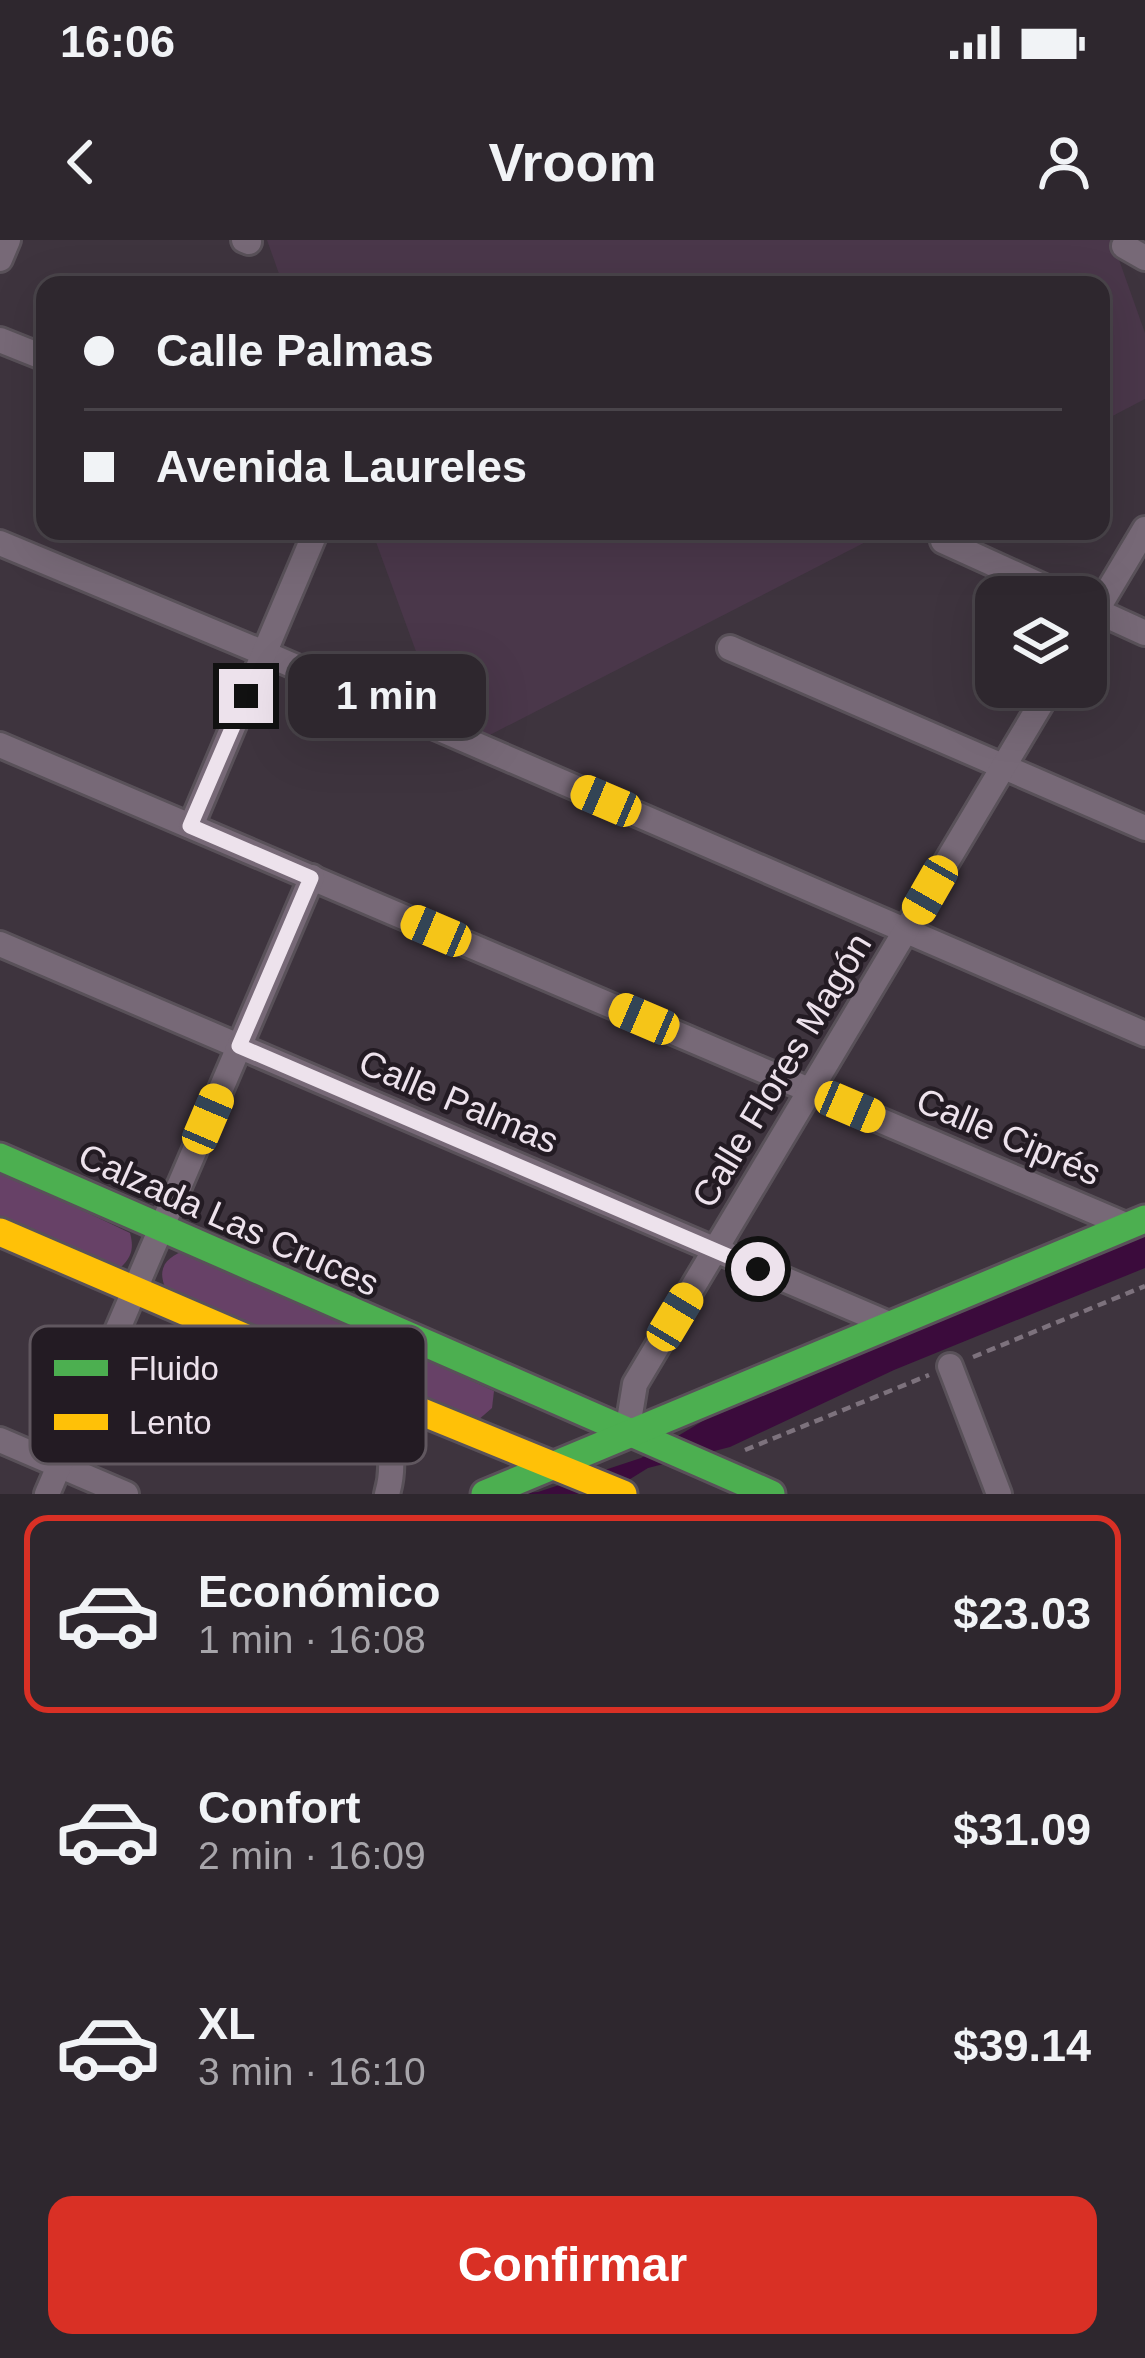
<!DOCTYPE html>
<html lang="es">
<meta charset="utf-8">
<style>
:root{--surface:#2e272e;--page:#362f36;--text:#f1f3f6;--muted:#a7a5aa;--line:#49444a;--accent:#d93025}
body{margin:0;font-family:Arial,sans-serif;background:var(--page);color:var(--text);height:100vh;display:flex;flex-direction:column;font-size:45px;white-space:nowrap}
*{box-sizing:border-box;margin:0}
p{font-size:39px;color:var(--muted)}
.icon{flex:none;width:66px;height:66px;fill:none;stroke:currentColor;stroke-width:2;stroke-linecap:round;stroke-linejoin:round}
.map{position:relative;height:1254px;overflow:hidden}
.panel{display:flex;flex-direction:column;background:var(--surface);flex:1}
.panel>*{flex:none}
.banner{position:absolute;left:36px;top:36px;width:1074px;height:264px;border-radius:24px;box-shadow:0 12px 48px #0002,0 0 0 3px var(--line);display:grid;align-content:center;height:264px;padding:0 48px;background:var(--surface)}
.buttons{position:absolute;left:975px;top:336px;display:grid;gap:24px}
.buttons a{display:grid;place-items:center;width:132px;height:132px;border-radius:24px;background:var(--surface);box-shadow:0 12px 48px #0002,0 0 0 3px var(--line);font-size:60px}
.end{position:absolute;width:54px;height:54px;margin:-27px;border:15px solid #ede2ec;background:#111;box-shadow:0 0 0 6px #111}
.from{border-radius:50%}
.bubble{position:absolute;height:84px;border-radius:24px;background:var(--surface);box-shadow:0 12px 48px #0002,0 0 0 3px var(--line);font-size:39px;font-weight:700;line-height:84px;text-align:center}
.car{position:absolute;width:36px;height:72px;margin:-36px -18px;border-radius:15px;box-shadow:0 0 9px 3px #0007;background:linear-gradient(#f5c518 24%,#345 0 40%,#f5c518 0 76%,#345 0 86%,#f5c518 0)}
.banner b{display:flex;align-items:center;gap:42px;height:114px;font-size:45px}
.banner b+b{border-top:3px solid var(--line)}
.banner i{width:30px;height:30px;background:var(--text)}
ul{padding:21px 0 0;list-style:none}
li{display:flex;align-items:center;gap:36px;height:198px;margin:0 24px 18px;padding:0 24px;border:6px solid transparent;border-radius:24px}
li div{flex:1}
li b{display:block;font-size:45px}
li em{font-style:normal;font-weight:700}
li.selected{border-color:var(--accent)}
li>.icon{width:108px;height:108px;stroke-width:1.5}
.button{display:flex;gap:24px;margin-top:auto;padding:24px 48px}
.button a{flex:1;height:138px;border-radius:24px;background:var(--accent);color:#fff;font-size:48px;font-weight:700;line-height:138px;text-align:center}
.status{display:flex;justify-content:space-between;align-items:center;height:84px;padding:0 60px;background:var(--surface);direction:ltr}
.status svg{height:33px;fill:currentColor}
header{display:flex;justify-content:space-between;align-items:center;height:156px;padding:0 48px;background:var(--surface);font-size:54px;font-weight:700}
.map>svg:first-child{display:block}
.built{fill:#4a374a}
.green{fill:#674167}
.water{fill:#3b0b3c}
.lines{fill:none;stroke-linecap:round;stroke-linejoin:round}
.street-casing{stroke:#595159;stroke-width:30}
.fast-casing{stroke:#595159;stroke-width:33}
.slow-casing{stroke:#595159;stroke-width:33}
.path{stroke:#7d727d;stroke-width:4.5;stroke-dasharray:9 6;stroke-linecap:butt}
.street{stroke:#776977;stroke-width:24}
.fast{stroke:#4caf50;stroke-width:27}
.slow{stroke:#ffc107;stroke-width:27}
.route{stroke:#ede2ec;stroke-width:15}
.labels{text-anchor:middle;stroke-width:9;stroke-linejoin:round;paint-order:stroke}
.street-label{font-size:36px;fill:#ede2ec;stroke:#231b23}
.key{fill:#231b23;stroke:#60575f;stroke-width:3}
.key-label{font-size:33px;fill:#ede2ec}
</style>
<div class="status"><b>16:06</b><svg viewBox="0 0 49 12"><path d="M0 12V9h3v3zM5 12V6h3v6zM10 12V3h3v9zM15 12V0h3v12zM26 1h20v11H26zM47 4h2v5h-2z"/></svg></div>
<header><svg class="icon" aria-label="back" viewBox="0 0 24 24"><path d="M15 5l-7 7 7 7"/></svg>Vroom<svg class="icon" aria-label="person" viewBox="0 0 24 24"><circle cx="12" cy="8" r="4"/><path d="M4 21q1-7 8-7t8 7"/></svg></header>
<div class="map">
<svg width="1145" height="1254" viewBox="0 0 1145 1254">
<rect width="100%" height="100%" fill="#3e343e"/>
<!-- built -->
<g class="built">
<path d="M267,0H1112L1145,93V159L1101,182V45H283Z"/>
<path d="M372,291H887L482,499L441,480Z"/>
</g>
<!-- green -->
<g class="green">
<path d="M0,931L130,993C134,1008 132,1017 120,1028L0,988Z"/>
<path d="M189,1009L494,1151L492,1168L477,1181L169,1055C155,1031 163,1017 189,1009Z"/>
</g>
<!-- water -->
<path class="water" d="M1145,993V1028L894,1130L730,1207L648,1228L606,1254H510L538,1252L641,1218L733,1163Z"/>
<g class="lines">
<!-- street casing -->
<g class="street-casing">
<g id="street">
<path d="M244,0L249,2"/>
<path d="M1124,6L1145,18"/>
<path d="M0,19L8,0"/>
<path d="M0,100L45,118"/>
<path d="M943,301L1066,357"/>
<path d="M0,303L264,413L1145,794"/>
<path d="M1086,366L1145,393"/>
<path d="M1086,388L1145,289"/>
<path d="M730,408L1145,588"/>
<path d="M0,505L1128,986"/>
<path d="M191,586L316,291"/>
<path d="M0,704L889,1084"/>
<path d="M950,1126L999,1254"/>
<path d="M357,1149C384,1178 399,1213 387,1254"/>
<path d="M627,1193L635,1144L1051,447"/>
<path d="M0,1200L126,1254"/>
<path d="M47,1254L312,637"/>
</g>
</g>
<!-- fast casing -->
<g class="fast-casing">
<g id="fast">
<path d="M0,917L771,1254"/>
<path d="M485,1254L1145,979"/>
</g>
</g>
<!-- slow casing -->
<g class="slow-casing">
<path id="slow" d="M0,992L351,1143L623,1254"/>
</g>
<!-- path -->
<g class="path">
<path d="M973,1117L1145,1046"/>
<path d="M745,1210L929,1135"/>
</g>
<!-- street -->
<use href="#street" class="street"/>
<!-- fast -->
<use href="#fast" class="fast"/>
<!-- slow -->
<use href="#slow" class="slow"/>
</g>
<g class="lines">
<!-- route -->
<path class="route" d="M246,456L190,586L311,638L239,806L758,1029"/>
</g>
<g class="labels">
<!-- street labels -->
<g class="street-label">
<text transform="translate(781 830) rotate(-59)" y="13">Calle Flores Magón</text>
<text transform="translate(459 861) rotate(23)" y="13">Calle Palmas</text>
<text transform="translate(1009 896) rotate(23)" y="13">Calle Ciprés</text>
<text transform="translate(229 979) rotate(24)" y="13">Calzada Las Cruces</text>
</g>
</g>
<!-- legend -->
<rect x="30" y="1086" width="396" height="138" rx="18" class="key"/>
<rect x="54" y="1120" width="54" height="16" fill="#4caf50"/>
<rect x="54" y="1174" width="54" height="16" fill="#ffc107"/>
<g class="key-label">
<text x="129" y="1140">Fluido</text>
<text x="129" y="1194">Lento</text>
</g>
</svg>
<div class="buttons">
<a><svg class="icon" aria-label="layers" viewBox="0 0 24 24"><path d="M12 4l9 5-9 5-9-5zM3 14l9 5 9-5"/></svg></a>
</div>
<i class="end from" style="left:758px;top:1029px"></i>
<i class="end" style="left:246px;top:456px"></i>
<div class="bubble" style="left:288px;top:414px;width:198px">1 min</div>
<i class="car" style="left:606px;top:561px;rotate:293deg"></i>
<i class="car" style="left:930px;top:650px;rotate:210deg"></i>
<i class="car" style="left:436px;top:691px;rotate:293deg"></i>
<i class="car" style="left:644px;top:779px;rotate:293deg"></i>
<i class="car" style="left:850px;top:867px;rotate:113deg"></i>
<i class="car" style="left:208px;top:879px;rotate:23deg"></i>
<i class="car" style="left:675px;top:1077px;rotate:31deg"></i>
<div class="banner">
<b><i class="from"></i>Calle Palmas</b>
<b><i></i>Avenida Laureles</b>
</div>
</div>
<section class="panel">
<ul>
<li class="selected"><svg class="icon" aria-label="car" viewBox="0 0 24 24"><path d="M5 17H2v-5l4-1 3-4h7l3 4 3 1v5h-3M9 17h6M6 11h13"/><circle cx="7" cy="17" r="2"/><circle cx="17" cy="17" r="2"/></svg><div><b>Económico</b><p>1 min · 16:08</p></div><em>$23.03</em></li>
<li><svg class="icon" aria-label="car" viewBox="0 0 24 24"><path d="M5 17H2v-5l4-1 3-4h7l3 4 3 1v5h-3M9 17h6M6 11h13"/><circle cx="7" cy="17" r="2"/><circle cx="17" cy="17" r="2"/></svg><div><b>Confort</b><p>2 min · 16:09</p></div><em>$31.09</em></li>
<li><svg class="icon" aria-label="car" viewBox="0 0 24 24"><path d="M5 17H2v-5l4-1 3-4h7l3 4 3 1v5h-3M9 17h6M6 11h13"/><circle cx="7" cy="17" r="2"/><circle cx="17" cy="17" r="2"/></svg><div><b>XL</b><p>3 min · 16:10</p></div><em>$39.14</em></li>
</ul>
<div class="button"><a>Confirmar</a></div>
</section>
